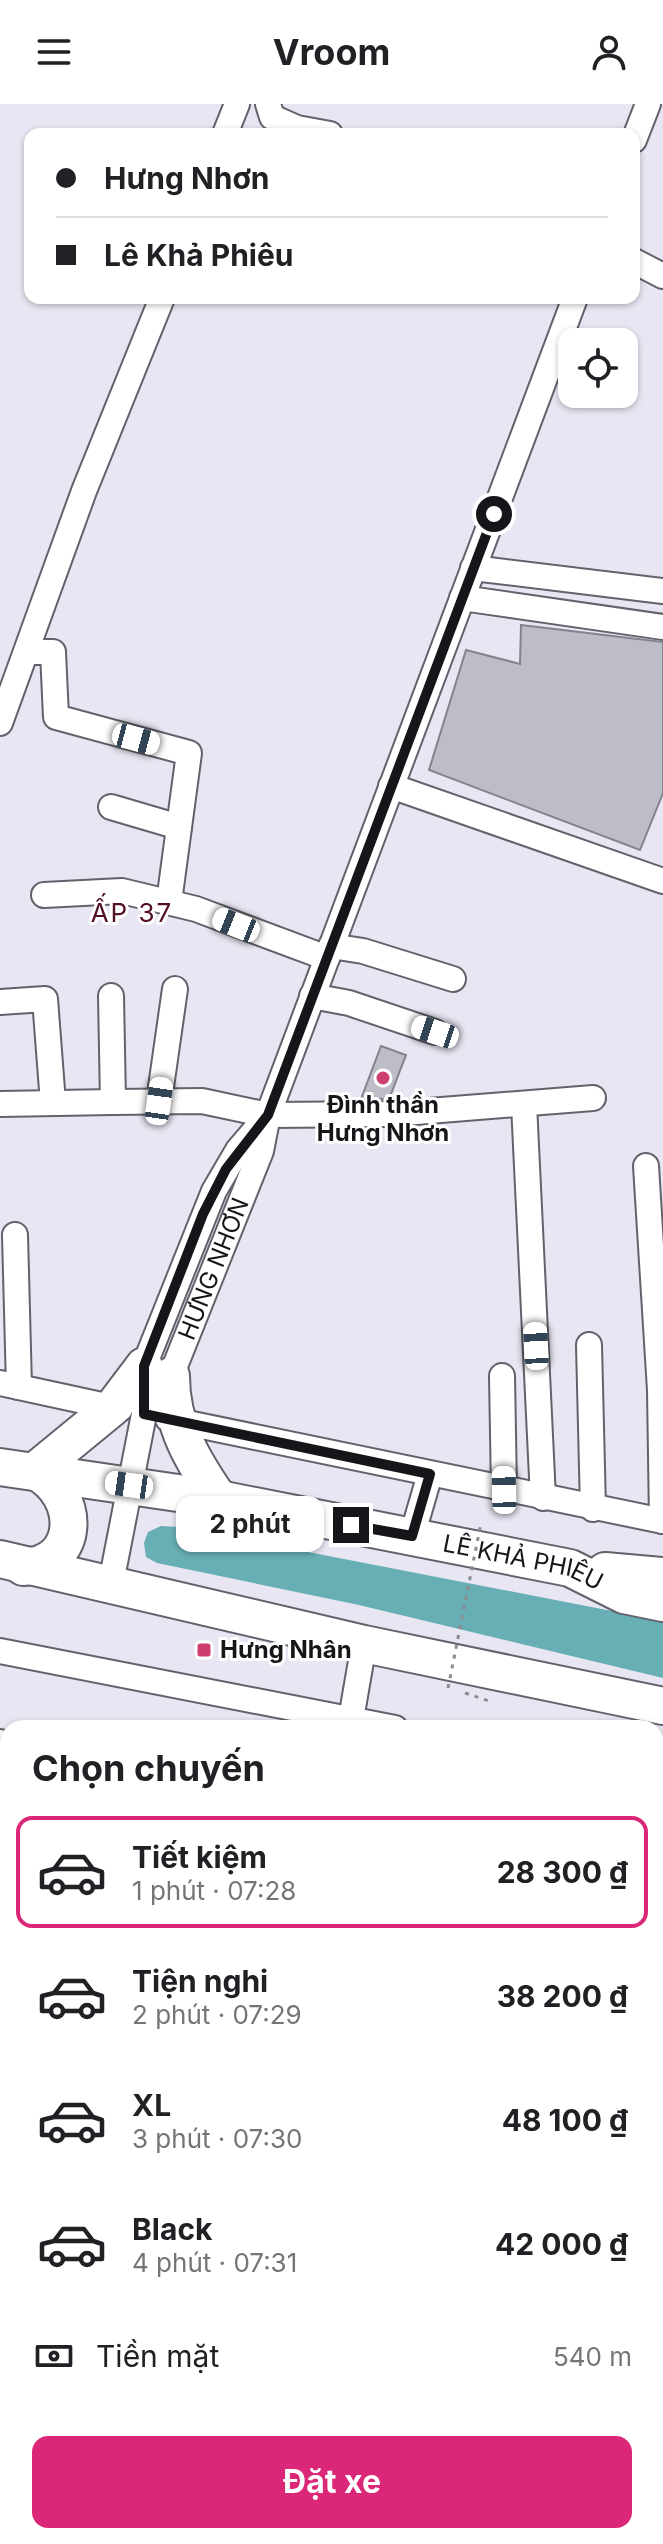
<!DOCTYPE html>
<html lang="vi">
<meta charset="utf-8">
<style>
:root{--surface:#fff;--page:#f6f6f6;--text:#202124;--muted:#757577;--line:#e0e0e0;--accent:#db2777}
body{margin:0;font-family:Inter,sans-serif;background:var(--page);color:var(--text);height:100vh;display:flex;flex-direction:column;font-size:30px;white-space:nowrap}
*{box-sizing:border-box;margin:0}
p{font-size:26px;color:var(--muted)}
.icon{flex:none;width:44px;height:44px;fill:none;stroke:currentColor;stroke-width:2;stroke-linecap:round;stroke-linejoin:round}
.map{position:relative;flex:1;overflow:hidden}
.side{position:absolute;left:0px;top:1616px;width:664px;height:824px;display:flex;flex-direction:column;background:var(--surface);border-radius:24px 24px 0 0;box-shadow:0 2px 6px #0004}
.side>*{flex:none}
.top-card{position:absolute;left:24px;top:24px;width:616px;height:176px;border-radius:16px;box-shadow:0 2px 6px #0004;display:grid;align-content:center;height:176px;padding:0 32px;background:var(--surface)}
.buttons{position:absolute;left:558px;top:224px;display:grid;gap:16px}
.buttons a{display:grid;place-items:center;width:80px;height:80px;border-radius:16px;background:var(--surface);box-shadow:0 2px 6px #0004;font-size:40px}
.end{position:absolute;width:36px;height:36px;margin:-18px;border:10px solid #16161a;background:#fff;box-shadow:0 0 0 4px #fff}
.from{border-radius:50%}
.bubble{position:absolute;height:56px;border-radius:16px;background:var(--surface);box-shadow:0 2px 6px #0004;font-size:26px;font-weight:700;line-height:56px;text-align:center}
.car{position:absolute;width:24px;height:48px;margin:-24px -12px;border-radius:10px;box-shadow:0 0 6px 2px #0007;background:linear-gradient(#fff 24%,#345 0 40%,#fff 0 76%,#345 0 86%,#fff 0)}
.top-card b{display:flex;align-items:center;gap:28px;height:76px;font-size:30px}
.top-card b+b{border-top:2px solid var(--line)}
.top-card i{width:20px;height:20px;background:var(--text)}
ul{padding:0;list-style:none}
li{display:flex;align-items:center;gap:24px;height:112px;margin:0 16px 12px;padding:0 16px;border:4px solid transparent;border-radius:16px}
li div{flex:1}
li b{display:block;font-size:30px}
li em{font-style:normal;font-weight:700}
li.current{border-color:var(--accent)}
li>.icon{width:72px;height:72px;stroke-width:1.5}
h2{padding:0 32px;font-size:36px;line-height:96px}
.pay{display:flex;align-items:center;gap:20px;height:88px;padding:0 32px;font-size:30px}
.pay p{margin-inline-start:auto}
.primary-button{display:flex;gap:16px;margin-top:auto;padding:16px 32px}
.primary-button a{flex:1;height:92px;border-radius:16px;background:var(--accent);color:#fff;font-size:32px;font-weight:700;line-height:92px;text-align:center}
header{display:flex;justify-content:space-between;align-items:center;height:104px;padding:0 32px;background:var(--surface);font-size:36px;font-weight:700}
.map>svg:first-child{display:block}
.water{fill:#68afb5}
.building{fill:#bdbdc8;stroke:#83828d;stroke-width:2}
.lines{fill:none;stroke-linecap:round;stroke-linejoin:round}
.minor-casing{stroke:#62626c;stroke-width:28}
.highway-casing{stroke:#62626c;stroke-width:40}
.path{stroke:#8b8b93;stroke-width:3;stroke-dasharray:4 6;stroke-linecap:butt}
.minor{stroke:#fff;stroke-width:24}
.highway{stroke:#fff;stroke-width:36}
.path-bridge{stroke:#8b8b93;stroke-width:3;stroke-dasharray:4 6;stroke-linecap:butt}
.route{stroke:#16161a;stroke-width:10}
.poi-dot{fill:#cc3f6f;stroke:#fff;stroke-width:3}
.labels{text-anchor:middle;stroke-width:6;stroke-linejoin:round;paint-order:stroke}
.poi-label{font-size:24px;font-weight:bold;fill:#16161a;stroke:#fff}
.street-label{font-size:24px;fill:#16161a;stroke:#fff}
.neighbourhood-label{font-size:26px;letter-spacing:2px;fill:#530f27;stroke:#fff}
</style>
<header><svg class="icon" aria-label="menu" viewBox="0 0 24 24"><path d="M4 6h16M4 12h16M4 18h16"/></svg>Vroom<svg class="icon" aria-label="person" viewBox="0 0 24 24"><circle cx="12" cy="8" r="4"/><path d="M4 21q1-7 8-7t8 7"/></svg></header>
<div class="map">
<svg width="663" height="2440" viewBox="0 0 663 2440">
<rect width="100%" height="100%" fill="#e7e6f2"/>
<!-- water -->
<path class="water" d="M161,1422L180,1423L663,1517V1574L359,1501L157,1459L146,1453L144,1439L148,1428Z"/>
<!-- building -->
<g class="building">
<path d="M521,521L663,538V689L640,746L429,666L466,546L520,560Z"/>
<path d="M381,942L406,951L389,995H361Z"/>
</g>
<g class="lines">
<!-- minor casing -->
<g class="minor-casing">
<g id="minor">
<path d="M268,0L272,13L297,24L330,30"/>
<path d="M225,30L237,0"/>
<path d="M634,36L648,0"/>
<path d="M634,157L663,172"/>
<path d="M473,464L663,487"/>
<path d="M462,494L663,523"/>
<path d="M28,548H53L56,613L189,649L169,798"/>
<path d="M0,619L84,387L162,194"/>
<path d="M391,682L663,777"/>
<path d="M111,703L179,723"/>
<path d="M44,791L122,787L196,805L327,854"/>
<path d="M331,842L363,847L453,875"/>
<path d="M111,892L113,998L202,997L268,1011L391,1010L593,994"/>
<path d="M312,892L349,899L435,928"/>
<path d="M0,898L45,895L53,999"/>
<path d="M159,997L175,885"/>
<path d="M0,1000L113,998"/>
<path d="M524,1000L543,1394"/>
<path d="M646,1062L660,1286L662,1417"/>
<path d="M15,1131L19,1283"/>
<path d="M589,1241L593,1405"/>
<path d="M502,1272L504,1386"/>
<path d="M0,1279L120,1305"/>
<path id="s1" d="M144,1310L171,1272L261,1047L268,1011L575,194"/>
<path d="M168,1315L663,1417"/>
<path d="M412,1432L430,1370"/>
<path d="M110,1484L144,1310V1262L214,1087L238,1046L267,1012"/>
<path d="M0,1547L395,1624"/>
<path d="M351,1615L364,1540"/>
<path d="M0,1638L8,1677"/>
<path d="M656,1675L663,1676"/>
<path d="M656,1843L663,1844"/>
<path d="M0,2047L8,2046"/>
<path d="M171,2432L173,2440"/>
<path d="M339,2432V2440"/>
<path d="M384,2432L386,2440"/>
<path d="M524,2432L527,2440"/>
</g>
</g>
<!-- highway casing -->
<g class="highway-casing">
<g id="highway">
<path d="M171,1272C171,1321 192,1356 219,1395"/>
<path id="s2" d="M0,1363L219,1395L570,1464L624,1491L663,1499"/>
<path d="M35,1367L113,1303L144,1262"/>
<path d="M0,1455L364,1540L663,1602"/>
<path d="M23,1463C82,1460 81,1391 35,1367"/>
<path d="M605,1467L663,1472"/>
</g>
</g>
<!-- path -->
<path class="path" d="M465,1589L489,1597V1594"/>
<!-- minor -->
<use href="#minor" class="minor"/>
<!-- highway -->
<use href="#highway" class="highway"/>
<!-- path-bridge -->
<path class="path-bridge" d="M448,1584L481,1419"/>
</g>
<g class="lines">
<!-- route -->
<path class="route" d="M351,1421L412,1432L430,1370L144,1310V1262L203,1110L226,1065L268,1011L494,410"/>
</g>
<!-- markers -->
<g class="poi-dot">
<circle cx="383" cy="974" r="8"/>
<rect x="196" y="1538" width="16" height="16" rx="4"/>
</g>
<g class="labels">
<!-- poi labels -->
<g class="poi-label">
<text x="383" y="1009">Đình thần<tspan x="383" dy="28">Hưng Nhơn</tspan></text>
<text x="220" y="1554" text-anchor="start">Hưng Nhân</text>
</g>
<!-- street labels -->
<g class="street-label">
<text dy="8" stroke="none"><textPath href="#s1" startOffset="162">HƯNG NHƠN</textPath></text>
<text dy="8" stroke="none"><textPath href="#s2" startOffset="532">LÊ KHẢ PHIÊU</textPath></text>
</g>
<!-- neighbourhood labels -->
<g class="neighbourhood-label">
<text x="132" y="818">ẤP 37</text>
</g>
</g>
</svg>
<div class="buttons">
<a><svg class="icon" aria-label="locate" viewBox="0 0 24 24"><circle cx="12" cy="12" r="6"/><path d="M12 2v4M12 18v4M2 12h4M18 12h4"/></svg></a>
</div>
<i class="end from" style="left:494px;top:410px"></i>
<i class="end" style="left:351px;top:1421px"></i>
<div class="bubble" style="left:176px;top:1392px;width:148px">2 phút</div>
<i class="car" style="left:136px;top:635px;rotate:105deg"></i>
<i class="car" style="left:236px;top:821px;rotate:292deg"></i>
<i class="car" style="left:435px;top:928px;rotate:288deg"></i>
<i class="car" style="left:159px;top:997px;rotate:8deg"></i>
<i class="car" style="left:536px;top:1242px;rotate:357deg"></i>
<i class="car" style="left:129px;top:1381px;rotate:278deg"></i>
<i class="car" style="left:504px;top:1386px;rotate:359deg"></i>
<div class="top-card">
<b><i class="from"></i>Hưng Nhơn</b>
<b><i></i>Lê Khả Phiêu</b>
</div>
<section class="side">
<h2>Chọn chuyến</h2>
<ul>
<li class="current"><svg class="icon" aria-label="car" viewBox="0 0 24 24"><path d="M5 17H2v-5l4-1 3-4h7l3 4 3 1v5h-3M9 17h6M6 11h13"/><circle cx="7" cy="17" r="2"/><circle cx="17" cy="17" r="2"/></svg><div><b>Tiết kiệm</b><p>1 phút · 07:28</p></div><em>28 300 ₫</em></li>
<li><svg class="icon" aria-label="car" viewBox="0 0 24 24"><path d="M5 17H2v-5l4-1 3-4h7l3 4 3 1v5h-3M9 17h6M6 11h13"/><circle cx="7" cy="17" r="2"/><circle cx="17" cy="17" r="2"/></svg><div><b>Tiện nghi</b><p>2 phút · 07:29</p></div><em>38 200 ₫</em></li>
<li><svg class="icon" aria-label="car" viewBox="0 0 24 24"><path d="M5 17H2v-5l4-1 3-4h7l3 4 3 1v5h-3M9 17h6M6 11h13"/><circle cx="7" cy="17" r="2"/><circle cx="17" cy="17" r="2"/></svg><div><b>XL</b><p>3 phút · 07:30</p></div><em>48 100 ₫</em></li>
<li><svg class="icon" aria-label="car" viewBox="0 0 24 24"><path d="M5 17H2v-5l4-1 3-4h7l3 4 3 1v5h-3M9 17h6M6 11h13"/><circle cx="7" cy="17" r="2"/><circle cx="17" cy="17" r="2"/></svg><div><b>Black</b><p>4 phút · 07:31</p></div><em>42 000 ₫</em></li>
</ul>
<div class="pay"><svg class="icon" aria-label="cash" viewBox="0 0 24 24"><path d="M3 7h18v10H3z"/><circle cx="12" cy="12" r="2"/></svg>Tiền mặt<p>540 m</p></div>
<div class="primary-button"><a>Đặt xe</a></div>
</section>
</div>
